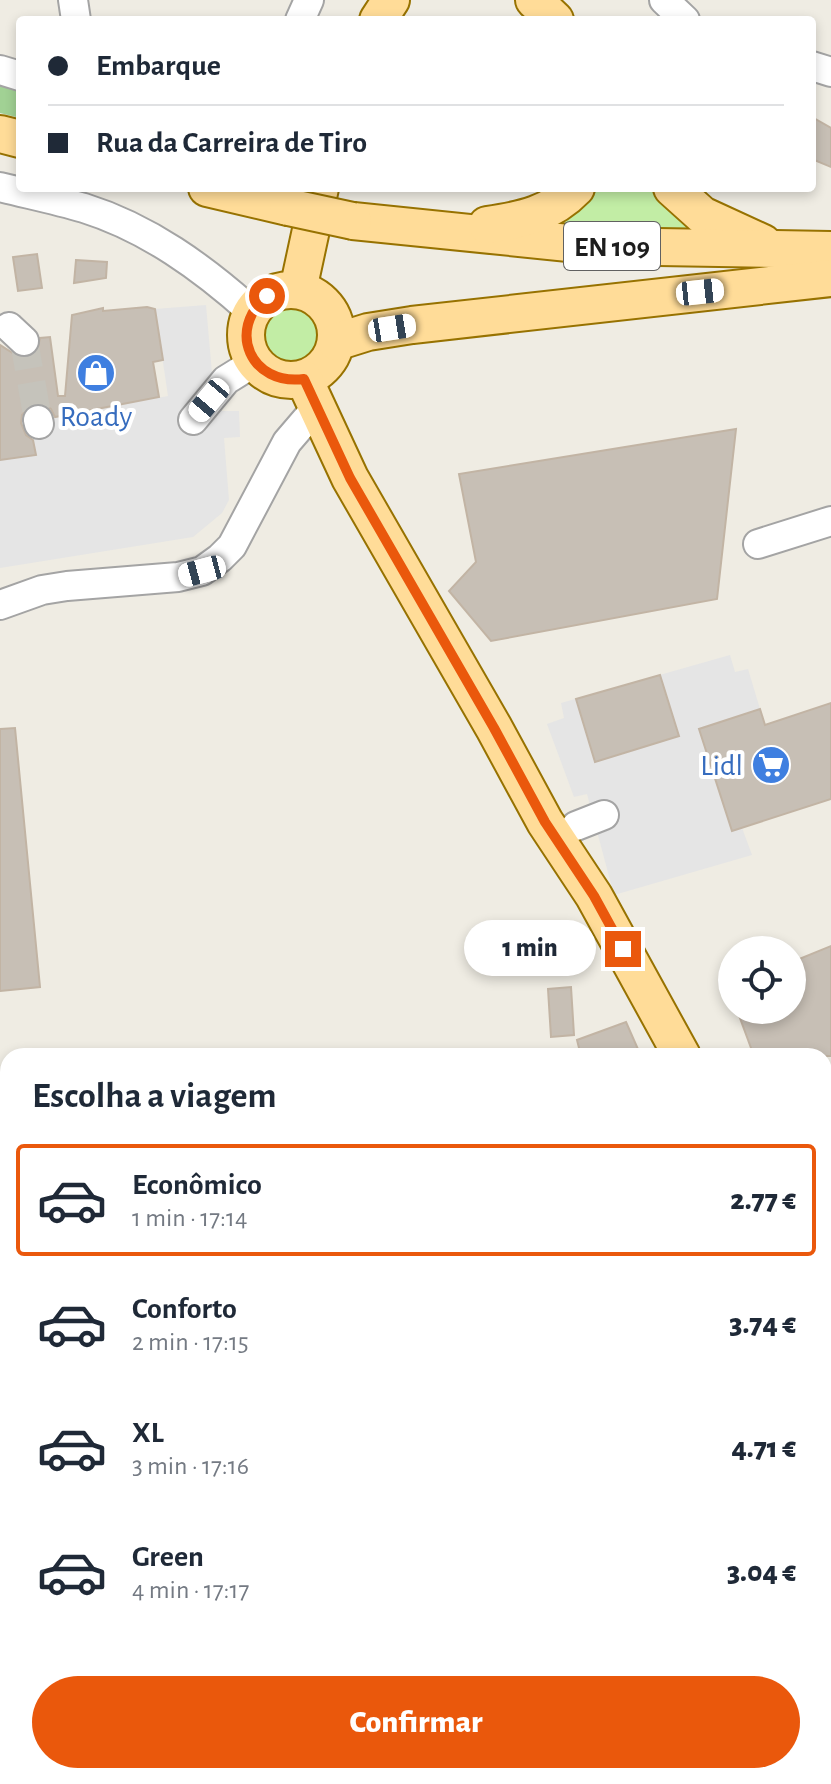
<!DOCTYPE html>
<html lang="pt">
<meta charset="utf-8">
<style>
:root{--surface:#fff;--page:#f6f6f7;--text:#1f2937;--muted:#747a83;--line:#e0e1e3;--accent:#ea580c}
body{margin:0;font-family:"Alegreya Sans",sans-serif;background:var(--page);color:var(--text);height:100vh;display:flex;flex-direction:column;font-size:30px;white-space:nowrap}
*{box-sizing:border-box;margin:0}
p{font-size:26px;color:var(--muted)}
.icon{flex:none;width:44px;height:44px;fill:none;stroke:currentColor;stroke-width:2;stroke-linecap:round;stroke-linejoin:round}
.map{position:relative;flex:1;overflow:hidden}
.details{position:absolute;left:0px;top:1048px;width:832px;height:736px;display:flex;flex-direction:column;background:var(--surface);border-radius:24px 24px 0 0;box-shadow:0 4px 12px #0003}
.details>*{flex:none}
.banner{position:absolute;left:16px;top:16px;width:800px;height:176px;border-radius:8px;box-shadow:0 4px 12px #0003;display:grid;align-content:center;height:176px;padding:0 32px;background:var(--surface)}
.buttons{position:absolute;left:718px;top:936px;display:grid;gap:16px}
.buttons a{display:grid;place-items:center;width:88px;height:88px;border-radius:50%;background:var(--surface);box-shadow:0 4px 12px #0003;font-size:40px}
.end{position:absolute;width:36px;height:36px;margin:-18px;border:10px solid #ea580c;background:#fff;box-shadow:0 0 0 4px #fff}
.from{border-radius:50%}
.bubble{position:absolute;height:56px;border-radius:28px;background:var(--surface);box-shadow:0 4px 12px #0003;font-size:26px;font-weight:800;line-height:56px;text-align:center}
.car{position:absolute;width:24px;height:48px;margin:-24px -12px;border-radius:10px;box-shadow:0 0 6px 2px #0007;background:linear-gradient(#fff 24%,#345 0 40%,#fff 0 76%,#345 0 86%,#fff 0)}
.banner b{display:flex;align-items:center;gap:28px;height:76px;font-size:30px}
.banner b+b{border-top:2px solid var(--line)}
.banner i{width:20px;height:20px;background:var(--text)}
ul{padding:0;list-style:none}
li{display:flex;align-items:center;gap:24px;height:112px;margin:0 16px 12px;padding:0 16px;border:4px solid transparent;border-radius:8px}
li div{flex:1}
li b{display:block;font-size:30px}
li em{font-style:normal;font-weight:800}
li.current{border-color:var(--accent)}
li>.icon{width:72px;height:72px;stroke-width:1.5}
h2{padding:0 32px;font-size:36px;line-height:96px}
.cta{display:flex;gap:16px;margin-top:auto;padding:16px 32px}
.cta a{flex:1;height:92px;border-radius:48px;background:var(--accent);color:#fff;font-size:32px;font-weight:800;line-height:92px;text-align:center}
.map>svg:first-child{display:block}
.grass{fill:#c2eda5}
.forest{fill:#a1d194}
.parking{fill:#e5e5e5}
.building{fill:#c7bfb5;stroke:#c2b4a4;stroke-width:2}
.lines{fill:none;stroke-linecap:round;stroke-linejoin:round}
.minor-tunnel{stroke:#c5c3bb;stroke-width:28;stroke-dasharray:28 14;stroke-linecap:butt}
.minor-casing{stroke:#a4a4a4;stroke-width:32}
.major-casing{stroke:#977200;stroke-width:40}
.minor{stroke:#fff;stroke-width:28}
.major{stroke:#ffdc98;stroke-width:36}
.major-bridge-casing{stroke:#977200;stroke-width:40;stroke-linecap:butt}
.major-bridge{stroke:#ffdc98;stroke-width:36}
.route{stroke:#ea580c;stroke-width:10}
.labels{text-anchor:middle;stroke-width:8;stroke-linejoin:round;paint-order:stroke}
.shield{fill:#fff;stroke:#616161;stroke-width:2}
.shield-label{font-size:28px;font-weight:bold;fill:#1d1d1d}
.shop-label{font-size:30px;fill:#366cbe;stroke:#fff}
</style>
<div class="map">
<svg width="831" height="1784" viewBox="0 0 831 1784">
<rect width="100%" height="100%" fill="#efece3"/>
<!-- grass -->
<g class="grass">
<path d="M593,188H659L696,229L694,232L552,226Z"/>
<path d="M296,305C315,309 330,325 319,346C288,405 211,312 296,305Z"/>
</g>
<!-- forest -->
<path class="forest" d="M0,84L20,89V118L0,113Z"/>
<!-- parking -->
<g class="parking">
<path d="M206,305L212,373L222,411H239L240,437L224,438L229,500L222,513L193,537L0,568V460L35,454L30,421L168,396L155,309Z"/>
<path d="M730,655L735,672L748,669L760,709L732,830L742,828L752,855L614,895L587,794L574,797L547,724L564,718L561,703Z"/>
</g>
<!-- building -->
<g class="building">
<path d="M812,117L831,128V167L812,159Z"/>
<path d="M37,254L42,288L18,291L13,257Z"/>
<path d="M76,260L107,262L106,278L74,283Z"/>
<path d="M147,307L155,309L163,360L153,362L159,397L55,417L51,409L43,404H33L22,415L21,423L26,435L33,440L36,455L0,460V345L19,357H28L37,352L40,338L50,337L58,396H65L72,315L103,308V311Z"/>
<path d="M736,429L717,599L491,641L449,591L476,562L459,474Z"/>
<path d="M660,675L679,736L595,762L576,699Z"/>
<path d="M831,703V799L732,831L699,729L760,709L765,725Z"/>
<path d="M15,728L40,987L0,991V729Z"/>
<path d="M831,946V1056H754L737,1010H792V962Z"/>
<path d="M571,987L574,1035L551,1037L548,989Z"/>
<path d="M626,1022L641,1056H581L577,1040Z"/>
</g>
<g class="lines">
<!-- minor-tunnel -->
<path class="minor-tunnel" d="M24,341L38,420"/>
<!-- minor casing -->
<g class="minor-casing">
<g id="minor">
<path d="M73,0L76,20"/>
<path d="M664,0L685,20"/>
<path d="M300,20L309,0"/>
<path d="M812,66L831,72"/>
<path d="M0,70L20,76"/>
<path d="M0,187C28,194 57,200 84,208C148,228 203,268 252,312"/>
<path d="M9,327L24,341"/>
<path d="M38,420L39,424"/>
<path d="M193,420L226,380L255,362"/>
<path d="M758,544L831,521"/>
<path d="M0,605L42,590L67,586L178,577L202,571L220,558L232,546L287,442L317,407"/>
<path d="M576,826L604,815"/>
<path d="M824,1328L831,1323"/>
<path d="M0,1355H8"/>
<path d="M0,1521H8"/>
<path d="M824,1539L831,1536"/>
<path d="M824,1662L831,1660"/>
<path d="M59,1776V1784"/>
</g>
</g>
<!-- major casing -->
<g class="major-casing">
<g id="major">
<path d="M534,0L555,20"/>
<path d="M378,20L391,0"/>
<path d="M0,134L20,139"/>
<path d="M207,188L288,207"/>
<path d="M672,188L702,215L763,243"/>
<path d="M353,221L598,246L831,250"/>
<path d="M487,225C522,220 551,214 576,188"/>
<circle cx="291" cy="335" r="45"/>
<path d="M298,290L320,188"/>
<path d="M336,342L368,332L412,325L831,278"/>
<path d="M304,379L350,478L494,728L545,822L594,896L682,1056"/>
<path d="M753,1776V1784"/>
</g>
</g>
<!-- minor -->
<use href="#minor" class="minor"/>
<!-- major -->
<use href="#major" class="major"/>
<!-- major-bridge casing -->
<g class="major-bridge-casing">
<path id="major-bridge" d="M288,207L353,221"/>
</g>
<!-- major-bridge -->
<use href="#major-bridge" class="major-bridge"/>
</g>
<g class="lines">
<!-- route -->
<path class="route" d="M267,296C226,330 251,386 304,379L350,478L494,728L545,822L594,896L623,949"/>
</g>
<!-- icons -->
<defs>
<g id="shop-disc" transform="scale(2)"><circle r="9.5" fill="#3f7fe0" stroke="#fff"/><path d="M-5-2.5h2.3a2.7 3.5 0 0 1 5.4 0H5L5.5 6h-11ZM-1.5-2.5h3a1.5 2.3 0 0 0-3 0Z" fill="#fff"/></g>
<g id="supermarket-disc" transform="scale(2)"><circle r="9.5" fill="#3f7fe0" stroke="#fff"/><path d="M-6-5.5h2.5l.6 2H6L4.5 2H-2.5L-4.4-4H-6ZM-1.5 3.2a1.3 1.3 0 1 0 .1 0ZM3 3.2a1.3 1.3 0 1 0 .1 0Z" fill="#fff"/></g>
</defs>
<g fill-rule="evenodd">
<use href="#shop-disc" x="96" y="373"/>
<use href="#supermarket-disc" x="771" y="765"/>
</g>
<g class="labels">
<!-- shield labels -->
<rect class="shield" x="564" y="222" width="96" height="48" rx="6"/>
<g class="shield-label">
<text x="612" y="256">EN 109</text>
</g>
<!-- shop labels -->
<g class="shop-label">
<text x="96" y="426">Roady</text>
<text x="743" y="775" text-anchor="end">Lidl</text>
</g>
</g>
</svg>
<div class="buttons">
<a><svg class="icon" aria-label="locate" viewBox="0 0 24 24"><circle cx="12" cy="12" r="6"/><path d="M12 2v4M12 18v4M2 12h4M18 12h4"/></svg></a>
</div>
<i class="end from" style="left:267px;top:296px"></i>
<i class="end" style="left:623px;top:949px"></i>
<div class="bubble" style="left:464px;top:920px;width:132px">1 min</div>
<i class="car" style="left:700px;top:292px;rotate:84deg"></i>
<i class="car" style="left:392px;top:328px;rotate:81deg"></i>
<i class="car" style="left:209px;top:400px;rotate:220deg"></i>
<i class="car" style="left:202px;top:571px;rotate:255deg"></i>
<div class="banner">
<b><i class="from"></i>Embarque</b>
<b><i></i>Rua da Carreira de Tiro</b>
</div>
<section class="details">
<h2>Escolha a viagem</h2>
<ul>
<li class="current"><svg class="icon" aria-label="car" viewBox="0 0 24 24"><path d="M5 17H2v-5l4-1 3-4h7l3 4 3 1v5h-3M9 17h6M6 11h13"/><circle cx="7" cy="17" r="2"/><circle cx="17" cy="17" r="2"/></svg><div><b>Econômico</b><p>1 min · 17:14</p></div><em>2.77 €</em></li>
<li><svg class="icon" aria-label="car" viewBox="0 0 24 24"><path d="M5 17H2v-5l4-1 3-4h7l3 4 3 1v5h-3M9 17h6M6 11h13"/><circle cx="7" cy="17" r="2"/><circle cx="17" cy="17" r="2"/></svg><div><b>Conforto</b><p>2 min · 17:15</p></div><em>3.74 €</em></li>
<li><svg class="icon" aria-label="car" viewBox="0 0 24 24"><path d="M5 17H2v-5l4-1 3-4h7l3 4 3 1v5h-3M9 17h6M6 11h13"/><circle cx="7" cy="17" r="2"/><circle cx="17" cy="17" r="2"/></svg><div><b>XL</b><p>3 min · 17:16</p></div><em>4.71 €</em></li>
<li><svg class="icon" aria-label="car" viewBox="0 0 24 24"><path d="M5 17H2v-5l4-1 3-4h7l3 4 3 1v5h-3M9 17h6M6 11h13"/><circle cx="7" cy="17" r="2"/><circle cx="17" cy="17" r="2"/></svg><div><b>Green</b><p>4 min · 17:17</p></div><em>3.04 €</em></li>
</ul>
<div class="cta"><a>Confirmar</a></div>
</section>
</div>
